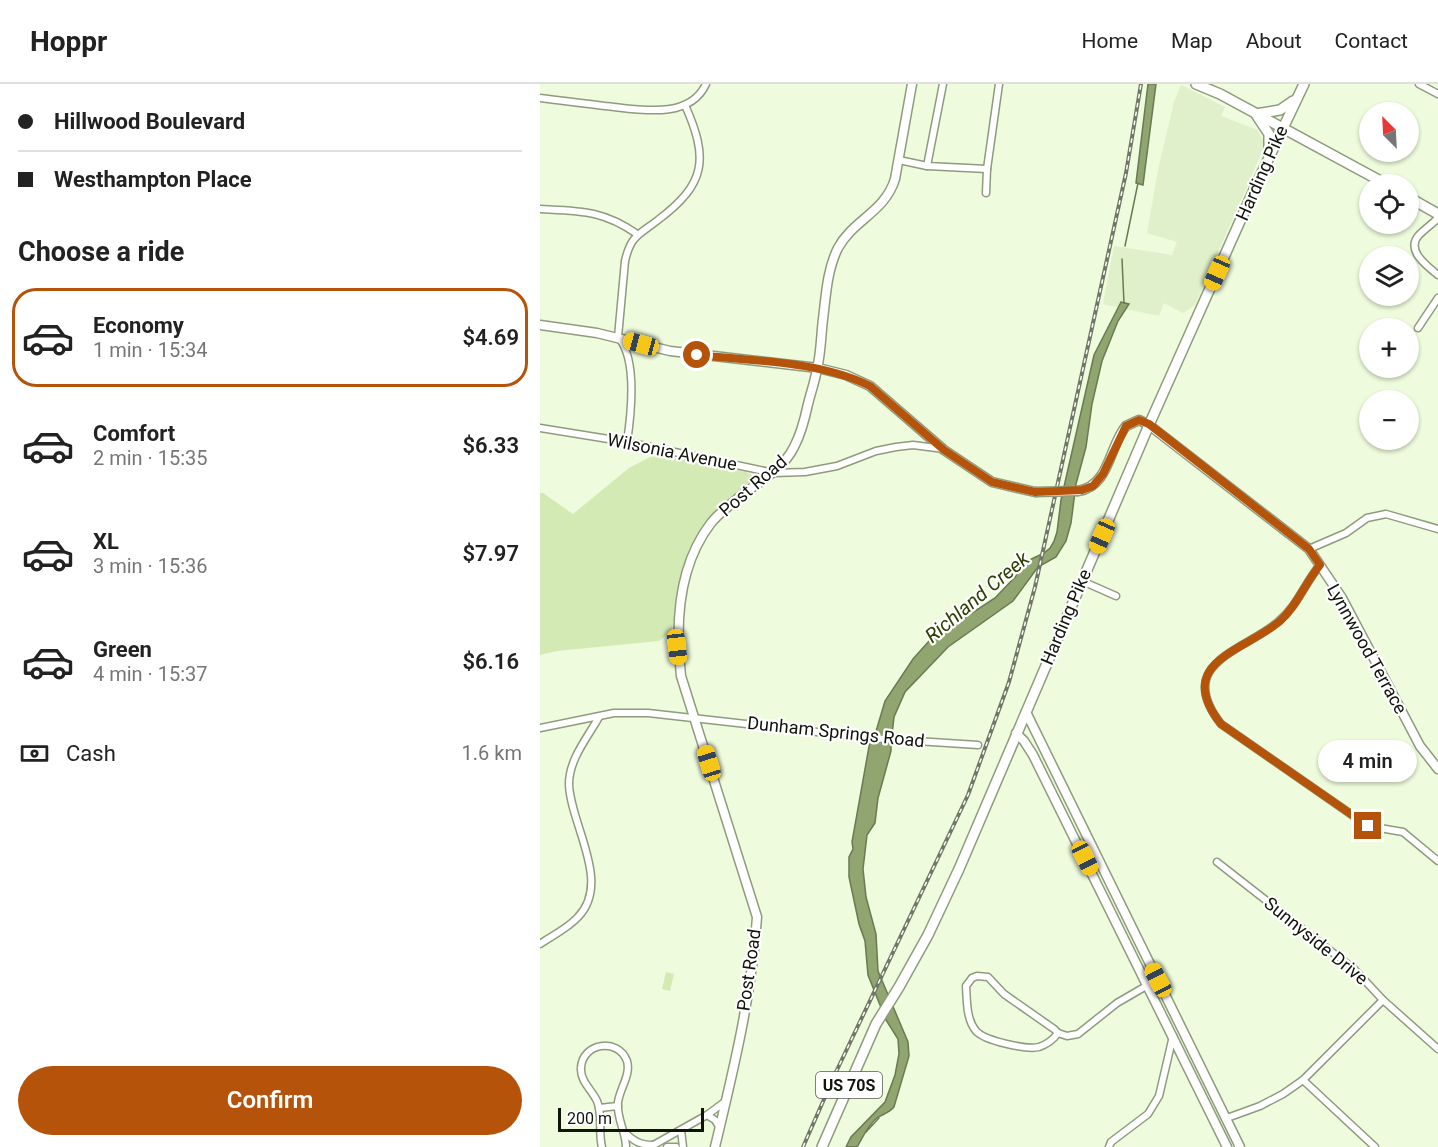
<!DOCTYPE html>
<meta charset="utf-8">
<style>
:root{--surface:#fff;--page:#f2f2f2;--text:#222;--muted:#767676;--line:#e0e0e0;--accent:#b45309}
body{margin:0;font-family:Roboto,sans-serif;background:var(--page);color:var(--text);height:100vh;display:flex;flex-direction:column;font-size:22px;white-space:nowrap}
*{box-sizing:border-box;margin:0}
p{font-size:20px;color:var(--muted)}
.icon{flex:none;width:33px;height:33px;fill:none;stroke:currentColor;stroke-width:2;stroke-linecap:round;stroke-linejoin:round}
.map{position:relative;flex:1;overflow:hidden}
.sheet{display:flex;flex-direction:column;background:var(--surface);width:540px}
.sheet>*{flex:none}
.hud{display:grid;align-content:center;height:132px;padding:0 18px;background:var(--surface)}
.needle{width:39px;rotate:336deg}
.controls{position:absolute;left:819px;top:18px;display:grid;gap:12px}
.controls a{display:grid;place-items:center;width:60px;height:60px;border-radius:50%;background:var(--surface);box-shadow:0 2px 4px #0004;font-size:30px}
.scale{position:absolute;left:18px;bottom:15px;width:146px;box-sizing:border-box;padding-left:6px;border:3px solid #10140a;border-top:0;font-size:16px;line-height:21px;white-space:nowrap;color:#10140a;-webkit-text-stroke:4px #fff;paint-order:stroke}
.end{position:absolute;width:27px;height:27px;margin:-14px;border:8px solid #b45309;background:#fff;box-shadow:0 0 0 3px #fff}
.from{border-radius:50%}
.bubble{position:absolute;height:42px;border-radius:21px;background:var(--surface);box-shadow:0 2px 4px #0004;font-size:20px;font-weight:600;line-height:42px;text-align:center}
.car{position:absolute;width:18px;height:36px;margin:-18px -9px;border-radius:8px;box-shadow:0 0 4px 2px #0007;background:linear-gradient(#f5c518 24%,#345 0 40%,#f5c518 0 76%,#345 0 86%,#f5c518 0)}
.hud b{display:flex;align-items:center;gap:21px;height:57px;font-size:22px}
.hud b+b{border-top:2px solid var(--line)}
.hud i{width:15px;height:15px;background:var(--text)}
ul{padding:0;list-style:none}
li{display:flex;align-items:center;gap:18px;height:99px;margin:0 12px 9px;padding:0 6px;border:3px solid transparent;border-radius:24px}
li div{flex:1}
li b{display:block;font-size:22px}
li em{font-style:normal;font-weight:600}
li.active{border-color:var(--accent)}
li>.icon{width:54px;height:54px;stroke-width:1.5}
h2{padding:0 18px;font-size:27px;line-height:72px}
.pay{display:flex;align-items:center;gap:15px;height:66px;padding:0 18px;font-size:22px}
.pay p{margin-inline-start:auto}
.button{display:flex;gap:12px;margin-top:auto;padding:12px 18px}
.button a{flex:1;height:69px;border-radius:36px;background:var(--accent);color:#fff;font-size:24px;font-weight:600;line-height:69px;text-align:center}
header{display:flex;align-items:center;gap:36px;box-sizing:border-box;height:84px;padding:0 30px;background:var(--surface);border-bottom:2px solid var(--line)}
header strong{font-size:28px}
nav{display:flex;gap:33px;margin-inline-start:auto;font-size:21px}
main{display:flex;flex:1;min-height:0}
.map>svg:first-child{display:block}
.built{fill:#e0f0ca}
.green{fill:#d4eab5}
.water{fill:#90a570;stroke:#6a7a51;stroke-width:1.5}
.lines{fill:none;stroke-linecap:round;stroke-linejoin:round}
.stream{stroke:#6a7a51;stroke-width:1.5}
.street-casing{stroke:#8f9b7e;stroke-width:9}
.secondary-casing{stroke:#8f9b7e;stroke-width:11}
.primary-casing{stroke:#8f9b7e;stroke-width:12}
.street{stroke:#fff;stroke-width:6}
.secondary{stroke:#fff;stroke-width:8}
.primary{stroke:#fff;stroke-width:9}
.rail-casing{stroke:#707764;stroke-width:4}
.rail{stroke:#fff;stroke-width:1.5;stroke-dasharray:4.5;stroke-linecap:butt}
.secondary-bridge-casing{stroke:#8f9b7e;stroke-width:11;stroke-linecap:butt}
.secondary-bridge{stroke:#fff;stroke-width:8}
.route{stroke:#b45309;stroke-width:8}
.labels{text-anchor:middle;stroke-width:4.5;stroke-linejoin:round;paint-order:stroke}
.shield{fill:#fff;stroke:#585a54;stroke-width:1.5}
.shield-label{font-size:16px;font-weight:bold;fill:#10140a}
.street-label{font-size:18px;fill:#10140a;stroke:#fff}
.water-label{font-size:20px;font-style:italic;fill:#2e4002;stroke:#fff}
</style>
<header>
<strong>Hoppr</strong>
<nav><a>Home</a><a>Map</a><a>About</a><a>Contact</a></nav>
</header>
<main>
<section class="sheet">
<div class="hud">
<b><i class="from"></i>Hillwood Boulevard</b>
<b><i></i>Westhampton Place</b>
</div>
<h2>Choose a ride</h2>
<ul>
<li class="active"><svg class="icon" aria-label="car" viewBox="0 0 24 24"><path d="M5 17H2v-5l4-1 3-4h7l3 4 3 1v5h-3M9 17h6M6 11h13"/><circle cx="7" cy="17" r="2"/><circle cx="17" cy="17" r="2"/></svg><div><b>Economy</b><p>1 min · 15:34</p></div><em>$4.69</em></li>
<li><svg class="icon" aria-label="car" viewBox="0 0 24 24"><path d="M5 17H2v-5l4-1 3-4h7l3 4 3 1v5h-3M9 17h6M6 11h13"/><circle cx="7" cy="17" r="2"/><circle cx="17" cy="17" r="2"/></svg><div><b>Comfort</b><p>2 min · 15:35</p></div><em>$6.33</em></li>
<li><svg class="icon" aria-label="car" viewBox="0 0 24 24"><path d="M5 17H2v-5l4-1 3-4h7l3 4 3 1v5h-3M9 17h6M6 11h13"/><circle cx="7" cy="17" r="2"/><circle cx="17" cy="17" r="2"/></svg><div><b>XL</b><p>3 min · 15:36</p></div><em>$7.97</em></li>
<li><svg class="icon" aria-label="car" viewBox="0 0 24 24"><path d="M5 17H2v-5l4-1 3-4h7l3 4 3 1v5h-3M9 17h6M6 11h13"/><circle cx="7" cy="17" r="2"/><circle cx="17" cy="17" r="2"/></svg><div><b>Green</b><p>4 min · 15:37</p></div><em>$6.16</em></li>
</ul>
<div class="pay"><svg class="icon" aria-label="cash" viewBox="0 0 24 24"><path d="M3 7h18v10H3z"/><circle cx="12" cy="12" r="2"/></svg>Cash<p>1.6 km</p></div>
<div class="button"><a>Confirm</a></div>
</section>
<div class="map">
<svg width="898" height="1063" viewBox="0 0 898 1063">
<rect width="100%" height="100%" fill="#eefbdc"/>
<!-- built -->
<path class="built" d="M641,1L685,23L681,32L718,46L725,61L655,221L643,229L624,219L619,232L563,220L574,162L632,171L637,158L607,149L618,86L634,18Z"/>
<!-- green -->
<g class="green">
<path d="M116,370L206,388L215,392L214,397C183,419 159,444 144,480C137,498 138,534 130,548C128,551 122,554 119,557L17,567L0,571V409H3L33,430L89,384Z"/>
<path d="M126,888L134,890L130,907L122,905Z"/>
</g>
<!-- water -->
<g class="water">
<path d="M608,0H616L603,101L596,99Z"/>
<path d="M581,218L589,220L578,237L562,277L552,320L546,363L536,400L531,439L526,457L516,473L498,483L473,517L408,563L365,608L354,633L352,651L349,656L351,659V667L338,714L335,739L327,751L323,785L326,813L336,850L338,887L368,958L369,972L354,1023C349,1029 343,1030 337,1034C328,1041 323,1053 317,1063H306L311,1053L345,1018L355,991L359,970L358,955L346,936L328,891L325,857L319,840L309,793V773L313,765L312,758L330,657L333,655L337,644L345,617L373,575L389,557L455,514L476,492L485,478L504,469L510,464L514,457L517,448L521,416L554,271Z"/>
</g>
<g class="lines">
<!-- stream -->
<g class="stream">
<path d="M585,162L598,99"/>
<path d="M582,175L584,219"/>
<path d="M326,1048L339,1034"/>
</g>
<!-- street casing -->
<g class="street-casing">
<g id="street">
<path d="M403,0L387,82L447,85"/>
<path d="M879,0L898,10"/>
<path d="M0,14C22,17 43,19 65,22C97,25 149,37 166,0"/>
<path d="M359,76L387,82"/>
<path d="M446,109L447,85L459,0"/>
<path d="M0,125C40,127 63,126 97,150"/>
<path d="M898,134C892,140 885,145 879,151C865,166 887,182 898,191"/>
<path d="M878,244L898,214"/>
<path d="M0,344L87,358L234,389L265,388L297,382L336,367L356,363L373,361L404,365"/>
<path d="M87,358C91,331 98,275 78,253L85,177C91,151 99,151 118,136C166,100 169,75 145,21"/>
<path d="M769,465L806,449L827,434L846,430L898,445"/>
<path d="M780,481C765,499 757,522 739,537C705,567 633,578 681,640L828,742L863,748L898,777"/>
<path d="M542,497L576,512"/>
<path d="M0,644L74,629H108L330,654L438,661"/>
<path d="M677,778L815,886L843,916L898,965"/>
<path d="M0,860C13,851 27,845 38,833C72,798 30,740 29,700C29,675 48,653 59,633"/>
<path d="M437,892L448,893L464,910L514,945L518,949C513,956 508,960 499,963C487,966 445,957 436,947C426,935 427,916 426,902L432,894Z"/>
<path d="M518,949L527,952L538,950L577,919L608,901"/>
<path d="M763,996L835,1063"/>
<path d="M59,1024L78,1022"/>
<path d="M167,1031L175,1036L180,1044"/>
<path d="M687,1034L720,1022L743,1010L763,996L843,916"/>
<path d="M141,1046L143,1063"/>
<path d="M85,1049C94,1057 100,1061 113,1061"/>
<path d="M62,1063C58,1048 63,1031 57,1017C52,1006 40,997 41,984C42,959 78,953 87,977C91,991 80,1004 78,1018C76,1033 86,1048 86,1063"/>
<path d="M110,1063L167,1031L186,1017"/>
<path d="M127,1063H136"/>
<path d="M569,1063L571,1058L608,1030L619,1012L633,952"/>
</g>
</g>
<!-- secondary casing -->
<g class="secondary-casing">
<g id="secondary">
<path d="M0,241L57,249L130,267L278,284L306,291L330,302L404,366L452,398L495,408"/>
<path d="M538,407C570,402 569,362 586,342L599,336L609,341L769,465L802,514L880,662L898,685"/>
<path d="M486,628L700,1063"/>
<path d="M476,649L484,657L493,671L687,1063"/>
<path d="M175,1063C193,988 212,910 217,833L141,592C135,540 138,482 171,439C178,430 189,422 198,414C218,398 242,387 254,363C261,350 265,334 268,320C271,308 275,297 277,285C281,269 281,251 283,235C286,211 287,186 298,164C313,136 345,128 355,95L372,0"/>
</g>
</g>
<!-- primary casing -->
<g class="primary-casing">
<g id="primary">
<path d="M656,0L680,10L846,100"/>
<path d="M716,30L740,26L753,17"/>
<path d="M717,32L729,50V68"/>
<path d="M868,113L898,130"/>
<path d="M282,1063L336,940L359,903L388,851L419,785L609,341L717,99L764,0"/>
</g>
</g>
<!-- street -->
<use href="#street" class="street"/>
<!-- secondary -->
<use href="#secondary" class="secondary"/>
<!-- primary -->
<use href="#primary" class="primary"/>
<!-- rail casing -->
<g class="rail-casing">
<path id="rail" d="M263,1063L296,988L428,711L469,598L495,503L586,89L601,0"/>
</g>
<!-- rail -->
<use href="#rail" class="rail"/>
<!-- secondary-bridge casing -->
<g class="secondary-bridge-casing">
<path id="secondary-bridge" d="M495,408L538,407"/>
</g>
<!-- secondary-bridge -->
<use href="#secondary-bridge" class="secondary-bridge"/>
</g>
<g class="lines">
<!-- route -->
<path class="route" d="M157,271C213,277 280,277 330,302L404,366L452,398L495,408L542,406L553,402L563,390L586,342L599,336L609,340L769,465L780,481C765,499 757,522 740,537C705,567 632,578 681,640L828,742"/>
</g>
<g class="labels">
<!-- shield labels -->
<rect class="shield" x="276" y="988" width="66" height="26" rx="4.5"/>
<g class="shield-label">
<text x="309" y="1007">US 70S</text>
</g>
<!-- street labels -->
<g class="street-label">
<text transform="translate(722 89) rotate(-66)" y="6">Harding Pike</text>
<text transform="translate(132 368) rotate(11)" y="6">Wilsonia Avenue</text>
<text transform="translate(213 402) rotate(-41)" y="6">Post Road</text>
<text transform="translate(526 533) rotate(-67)" y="6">Harding Pike</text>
<text transform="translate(827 565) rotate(61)" y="6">Lynnwood Terrace</text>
<text transform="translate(296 648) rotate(6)" y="6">Dunham Springs Road</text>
<text transform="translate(776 857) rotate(39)" y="6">Sunnyside Drive</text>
<text transform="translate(209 886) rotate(-82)" y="6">Post Road</text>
</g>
<!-- water labels -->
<g class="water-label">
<text transform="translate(437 513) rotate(-40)" y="7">Richland Creek</text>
</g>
</g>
</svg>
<div class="controls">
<a><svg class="needle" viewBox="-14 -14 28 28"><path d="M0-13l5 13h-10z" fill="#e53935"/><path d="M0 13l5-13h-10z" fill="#767676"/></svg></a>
<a><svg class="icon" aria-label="locate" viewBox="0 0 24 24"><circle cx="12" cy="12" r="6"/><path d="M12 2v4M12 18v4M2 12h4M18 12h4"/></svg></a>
<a><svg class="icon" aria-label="layers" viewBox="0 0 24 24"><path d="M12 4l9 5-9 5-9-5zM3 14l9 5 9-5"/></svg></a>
<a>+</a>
<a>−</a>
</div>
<div class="scale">200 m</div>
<i class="end from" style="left:157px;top:271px"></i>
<i class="end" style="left:828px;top:742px"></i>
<div class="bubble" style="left:778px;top:656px;width:99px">4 min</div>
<i class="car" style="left:677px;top:189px;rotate:204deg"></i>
<i class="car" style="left:101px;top:260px;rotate:285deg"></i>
<i class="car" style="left:562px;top:452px;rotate:204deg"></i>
<i class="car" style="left:137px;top:563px;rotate:173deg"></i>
<i class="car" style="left:169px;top:679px;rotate:343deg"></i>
<i class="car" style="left:545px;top:774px;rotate:153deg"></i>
<i class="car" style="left:618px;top:896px;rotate:332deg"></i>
</div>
</main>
